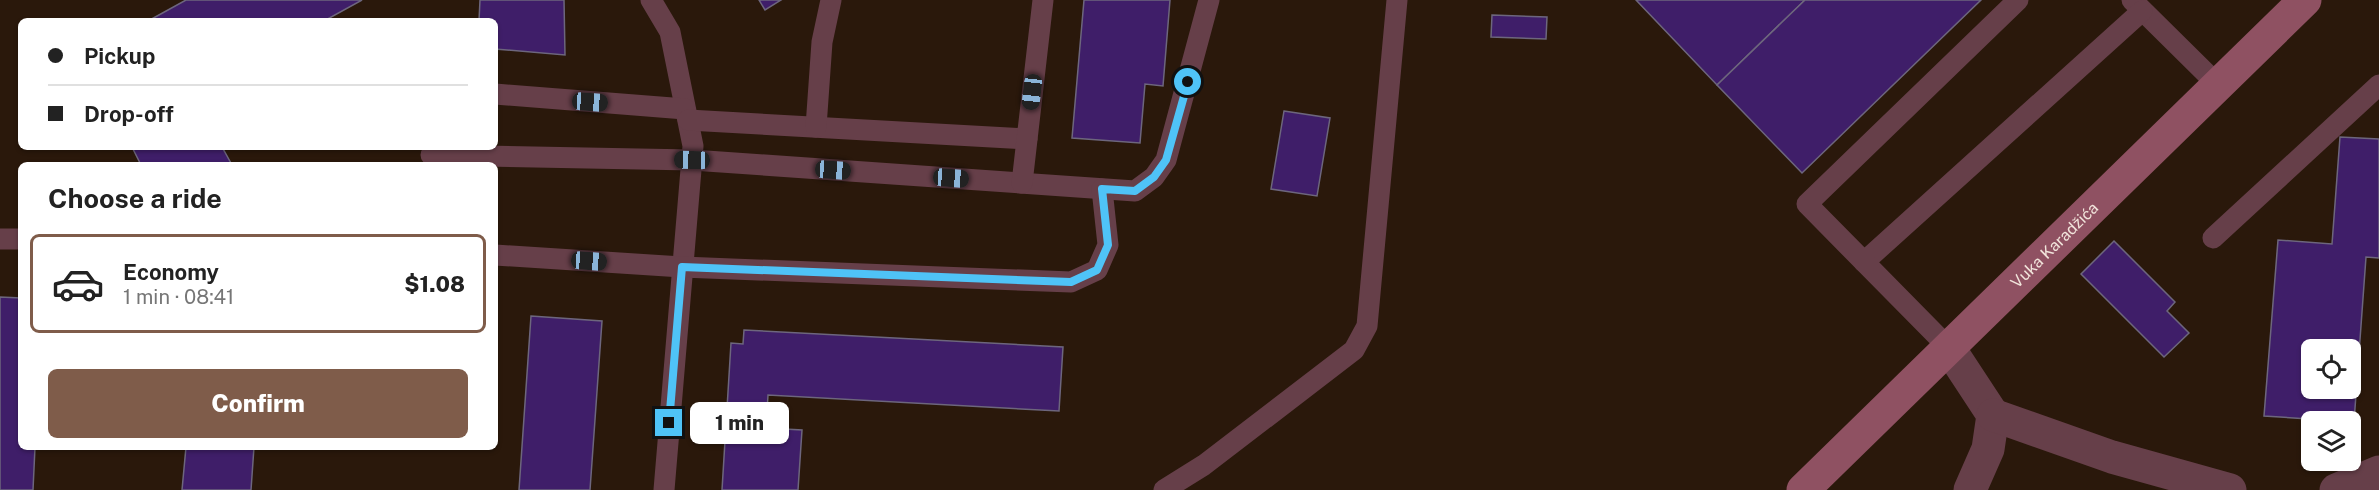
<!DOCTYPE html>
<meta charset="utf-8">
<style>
:root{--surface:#fff;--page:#f2f2f2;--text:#222;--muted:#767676;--line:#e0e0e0;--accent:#7f5c4a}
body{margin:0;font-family:"Public Sans",sans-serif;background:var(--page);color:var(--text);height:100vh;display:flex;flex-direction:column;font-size:22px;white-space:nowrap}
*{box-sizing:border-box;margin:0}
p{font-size:20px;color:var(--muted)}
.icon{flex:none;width:33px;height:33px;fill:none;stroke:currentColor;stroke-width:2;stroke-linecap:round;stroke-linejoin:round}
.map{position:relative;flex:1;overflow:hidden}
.details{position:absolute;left:18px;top:162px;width:480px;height:288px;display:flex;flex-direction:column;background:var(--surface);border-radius:9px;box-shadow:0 2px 4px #0004}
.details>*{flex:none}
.banner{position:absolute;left:18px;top:18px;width:480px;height:132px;border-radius:9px;box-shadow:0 2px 4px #0004;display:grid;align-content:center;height:132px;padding:0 30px;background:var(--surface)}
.tools{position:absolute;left:2301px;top:339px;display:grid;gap:12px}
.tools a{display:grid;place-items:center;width:60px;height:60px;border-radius:9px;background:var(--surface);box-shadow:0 2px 4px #0004;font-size:30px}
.end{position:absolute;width:27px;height:27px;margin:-14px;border:8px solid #4fc3f7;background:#111;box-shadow:0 0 0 3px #111}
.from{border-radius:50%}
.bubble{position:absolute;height:42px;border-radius:9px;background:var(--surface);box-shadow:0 2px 4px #0004;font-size:20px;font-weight:800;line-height:42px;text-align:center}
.car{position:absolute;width:18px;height:36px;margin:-18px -9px;border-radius:8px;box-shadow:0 0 4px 2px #0007;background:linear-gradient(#222 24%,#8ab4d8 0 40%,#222 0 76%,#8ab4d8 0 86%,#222 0)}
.banner b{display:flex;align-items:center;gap:21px;height:57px;font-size:22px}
.banner b+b{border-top:2px solid var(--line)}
.banner i{width:15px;height:15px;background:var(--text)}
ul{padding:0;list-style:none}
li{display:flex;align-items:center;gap:18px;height:99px;margin:0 12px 9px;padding:0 18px;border:3px solid var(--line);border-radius:9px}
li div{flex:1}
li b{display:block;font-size:22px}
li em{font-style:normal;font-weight:800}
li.on{border-color:var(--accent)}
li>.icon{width:54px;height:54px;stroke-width:1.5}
h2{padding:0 30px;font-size:27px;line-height:72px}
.action{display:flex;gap:12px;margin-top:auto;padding:12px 30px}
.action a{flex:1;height:69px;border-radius:9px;background:var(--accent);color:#fff;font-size:24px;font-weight:800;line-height:69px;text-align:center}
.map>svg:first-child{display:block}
.building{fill:#3f1e69;stroke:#6d667d;stroke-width:1.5;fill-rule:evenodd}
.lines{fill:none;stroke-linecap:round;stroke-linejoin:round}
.lane{stroke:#663f49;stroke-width:21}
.street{stroke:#663f49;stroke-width:33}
.secondary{stroke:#8f5162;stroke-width:33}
.route{stroke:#4fc3f7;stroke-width:8}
.labels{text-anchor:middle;stroke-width:6;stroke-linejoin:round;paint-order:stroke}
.street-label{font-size:16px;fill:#f1e4db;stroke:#0d0603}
</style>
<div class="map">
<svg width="2379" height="490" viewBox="0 0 2379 490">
<rect width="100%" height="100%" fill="#2a180b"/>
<!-- building -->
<g class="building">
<path d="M186,0H362L324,21H148Z"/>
<path d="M480,0H564L565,55L495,49V21H479Z"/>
<path d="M759,0H781L765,10Z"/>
<path d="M1084,0H1170L1163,86L1145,84L1140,143L1072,138Z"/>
<path d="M1636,0H1805L1717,85Z"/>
<path d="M1805,0H1981L1802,173L1717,85Z"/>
<path d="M1492,15L1547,17L1546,39L1491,37Z"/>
<path d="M1284,111L1330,118L1317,196L1271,189Z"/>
<path d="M2340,137L2379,139V258L2366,257L2354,422L2264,416L2278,240L2332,244ZM2312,350H2350V388H2312Z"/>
<path d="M132,147H222L232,165H141Z"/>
<path d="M2114,241L2175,302L2167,311L2189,333L2164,357L2081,274Z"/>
<path d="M0,297L21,298V447H35L33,490H0Z"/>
<path d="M531,316L602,321L590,490H519Z"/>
<path d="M744,330L1063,347L1059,411L768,395L766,428L802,430L798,490H722L731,343L743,344Z"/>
<path d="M186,447H254L251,490H182Z"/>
</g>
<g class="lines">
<!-- lane -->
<g class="lane">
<path d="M651,0L670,32L693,146L664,490"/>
<path d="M2132,0L2218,85"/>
<path d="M495,94L685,109"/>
<path d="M688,120L1027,139"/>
<path d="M816,127L822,42L831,0"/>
<path d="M431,155L692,160L1135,191L1154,177L1166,160L1209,0"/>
<path d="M1022,183L1043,0"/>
<path d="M2213,238L2379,85"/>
<path d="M0,239H21"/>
<path d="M495,255L682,267L1071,282L1097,270L1108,245L1102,189"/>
<path d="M1864,262L2142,11"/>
<path d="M1949,348L1807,204L2018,0"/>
<path d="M1164,490L1204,465L1354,350L1367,326L1397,0"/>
</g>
<!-- street -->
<g class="street">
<path d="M1949,348L1993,415L1988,449L1970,490"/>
<path d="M1993,415L2112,457L2230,490"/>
<path d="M2336,490L2379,472"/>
</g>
<!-- secondary -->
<path class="secondary" id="s1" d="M1803,490L2305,0"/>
</g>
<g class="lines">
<!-- route -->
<path class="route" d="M669,423L682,267L1071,282L1097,270L1108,245L1102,189L1135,191L1154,177L1166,160L1188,82"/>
</g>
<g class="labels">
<!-- street labels -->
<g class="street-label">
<text dy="6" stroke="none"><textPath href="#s1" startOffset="351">Vuka Karadžića</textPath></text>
</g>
</g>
</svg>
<div class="tools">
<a><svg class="icon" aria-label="locate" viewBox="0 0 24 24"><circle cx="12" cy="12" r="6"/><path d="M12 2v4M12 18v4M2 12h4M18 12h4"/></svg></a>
<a><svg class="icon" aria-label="layers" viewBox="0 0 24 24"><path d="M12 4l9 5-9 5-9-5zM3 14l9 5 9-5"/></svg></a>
</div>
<i class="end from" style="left:1188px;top:82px"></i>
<i class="end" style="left:669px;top:423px"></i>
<div class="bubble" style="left:690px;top:402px;width:99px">1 min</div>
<i class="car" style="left:1032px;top:92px;rotate:187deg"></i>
<i class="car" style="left:590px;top:102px;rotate:94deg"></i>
<i class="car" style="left:692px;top:160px;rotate:271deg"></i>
<i class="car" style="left:833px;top:170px;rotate:94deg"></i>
<i class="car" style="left:951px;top:178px;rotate:94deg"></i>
<i class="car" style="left:589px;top:261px;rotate:94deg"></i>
<div class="banner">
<b><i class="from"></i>Pickup</b>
<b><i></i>Drop-off</b>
</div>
<section class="details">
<h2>Choose a ride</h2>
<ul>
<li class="on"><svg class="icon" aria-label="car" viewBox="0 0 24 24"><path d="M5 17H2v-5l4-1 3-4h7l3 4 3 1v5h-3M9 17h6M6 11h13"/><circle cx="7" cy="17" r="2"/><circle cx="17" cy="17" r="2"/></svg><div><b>Economy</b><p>1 min · 08:41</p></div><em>$1.08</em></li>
</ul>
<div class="action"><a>Confirm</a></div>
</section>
</div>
